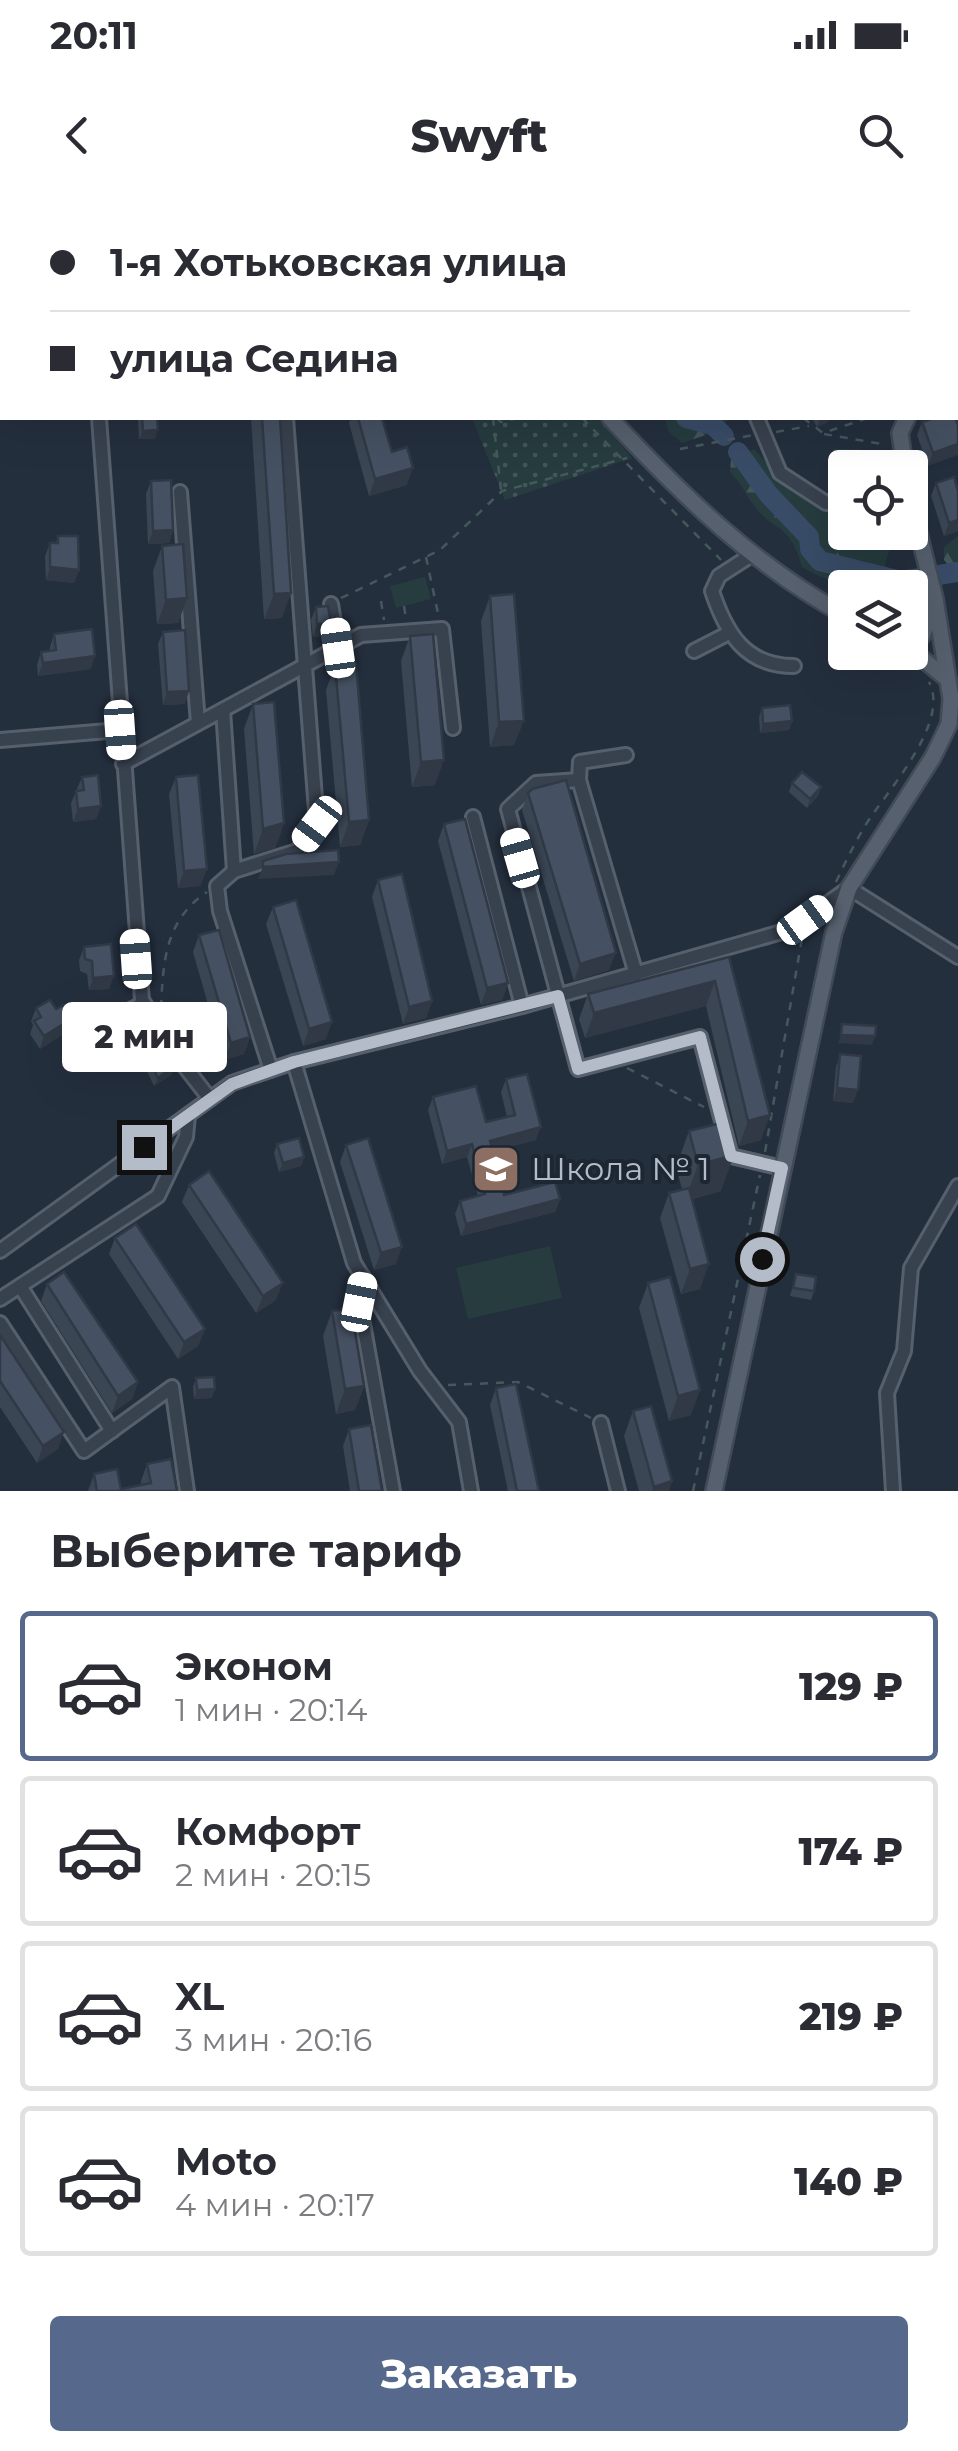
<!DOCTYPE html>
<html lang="ru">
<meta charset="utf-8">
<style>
:root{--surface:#fff;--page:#f7f7f7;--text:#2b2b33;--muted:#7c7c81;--line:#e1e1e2;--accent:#56698c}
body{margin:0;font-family:Montserrat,sans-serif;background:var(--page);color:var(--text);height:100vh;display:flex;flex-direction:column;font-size:38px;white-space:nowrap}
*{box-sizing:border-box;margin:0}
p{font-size:32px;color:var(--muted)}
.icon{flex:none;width:55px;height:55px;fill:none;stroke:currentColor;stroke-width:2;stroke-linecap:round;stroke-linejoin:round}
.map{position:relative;height:1291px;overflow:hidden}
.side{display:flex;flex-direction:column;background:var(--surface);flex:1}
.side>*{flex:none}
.top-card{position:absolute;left:0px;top:0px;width:960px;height:220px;box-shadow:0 10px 40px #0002;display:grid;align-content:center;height:220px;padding:0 50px;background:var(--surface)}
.buttons{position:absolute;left:828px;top:250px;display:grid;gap:20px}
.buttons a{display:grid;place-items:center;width:100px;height:100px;border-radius:10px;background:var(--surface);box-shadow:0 10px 40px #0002;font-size:50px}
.end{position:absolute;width:45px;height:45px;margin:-22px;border:12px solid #b4bcc9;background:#111;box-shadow:0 0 0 5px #111}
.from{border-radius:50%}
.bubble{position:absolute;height:70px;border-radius:10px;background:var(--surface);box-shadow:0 10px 40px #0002;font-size:32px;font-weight:800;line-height:70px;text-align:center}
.car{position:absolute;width:30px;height:60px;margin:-30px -15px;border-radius:12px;box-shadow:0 0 8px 2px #0007;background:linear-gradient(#fff 24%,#345 0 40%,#fff 0 76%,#345 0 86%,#fff 0)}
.top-card b{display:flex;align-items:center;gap:35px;height:95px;font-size:38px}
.top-card b+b{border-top:2px solid var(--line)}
.top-card i{width:25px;height:25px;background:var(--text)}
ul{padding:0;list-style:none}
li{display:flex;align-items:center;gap:30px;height:150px;margin:0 20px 15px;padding:0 30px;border:5px solid var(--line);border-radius:10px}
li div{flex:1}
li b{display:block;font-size:38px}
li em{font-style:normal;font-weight:800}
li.on{border-color:var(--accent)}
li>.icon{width:90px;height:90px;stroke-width:1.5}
h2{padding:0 50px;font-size:45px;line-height:120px}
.cta{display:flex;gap:20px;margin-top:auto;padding:20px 50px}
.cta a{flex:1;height:115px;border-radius:10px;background:var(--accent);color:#fff;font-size:40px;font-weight:800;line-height:115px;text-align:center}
.status{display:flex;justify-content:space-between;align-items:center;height:70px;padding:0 50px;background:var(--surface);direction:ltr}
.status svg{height:28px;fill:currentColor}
header{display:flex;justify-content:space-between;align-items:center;height:130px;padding:0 50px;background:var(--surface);font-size:45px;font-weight:800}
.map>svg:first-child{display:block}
.grass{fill:url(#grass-tufts)}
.forest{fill:url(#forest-firs)}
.park{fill:url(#park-dots)}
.pitch{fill:#263c3f}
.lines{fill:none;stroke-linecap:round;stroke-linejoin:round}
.river{stroke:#394c67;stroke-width:20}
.minor-casing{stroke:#565f6c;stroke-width:18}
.major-casing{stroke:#414a57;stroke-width:20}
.path{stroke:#44595c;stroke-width:2.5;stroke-dasharray:8 8;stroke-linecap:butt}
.minor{stroke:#38414e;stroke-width:12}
.major{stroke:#56606e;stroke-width:15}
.wall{fill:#3b4654}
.shaded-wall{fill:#303945}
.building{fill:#455162;stroke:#303945;stroke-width:2.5}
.route{stroke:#b4bcc9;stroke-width:12}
.labels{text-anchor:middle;stroke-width:8;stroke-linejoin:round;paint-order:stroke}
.poi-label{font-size:32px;fill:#b4bcc9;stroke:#1d2633;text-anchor:start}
</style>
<div class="status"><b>20:11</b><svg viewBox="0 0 49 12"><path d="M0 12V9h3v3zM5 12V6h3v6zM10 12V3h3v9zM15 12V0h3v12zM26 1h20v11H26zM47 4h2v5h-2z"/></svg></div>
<header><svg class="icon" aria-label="back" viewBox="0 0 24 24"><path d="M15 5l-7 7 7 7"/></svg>Swyft<svg class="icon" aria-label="search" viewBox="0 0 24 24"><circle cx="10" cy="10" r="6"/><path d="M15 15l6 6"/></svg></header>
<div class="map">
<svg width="958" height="1291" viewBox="0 0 958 1291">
<defs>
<pattern id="grass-tufts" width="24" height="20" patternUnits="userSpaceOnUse" patternTransform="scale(2.5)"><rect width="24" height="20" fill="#263c3f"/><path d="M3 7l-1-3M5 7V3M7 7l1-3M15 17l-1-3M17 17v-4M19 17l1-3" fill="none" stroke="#435659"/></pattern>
<pattern id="forest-firs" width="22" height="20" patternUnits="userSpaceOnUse" patternTransform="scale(2.5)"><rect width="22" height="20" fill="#263c3f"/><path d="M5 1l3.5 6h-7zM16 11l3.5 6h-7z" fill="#435659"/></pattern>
<pattern id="park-dots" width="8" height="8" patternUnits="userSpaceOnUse" patternTransform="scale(2.5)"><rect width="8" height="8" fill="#263c3f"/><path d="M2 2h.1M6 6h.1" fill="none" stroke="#435659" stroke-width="1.8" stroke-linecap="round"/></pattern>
</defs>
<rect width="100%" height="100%" fill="#242f3e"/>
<!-- grass -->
<rect class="grass" x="475" y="0" width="213" height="2"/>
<!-- forest -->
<g class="forest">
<path d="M665,218H731L709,234L682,243L668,231Z"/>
<path d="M754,249L788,287L823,309L845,314V332L894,333L884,368L901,387C866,387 832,386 802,367C789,320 774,334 753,304C744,292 742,283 730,272L731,259Z"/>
<path d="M833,249H859L871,267L845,268V286C832,275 829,265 833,249Z"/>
<path d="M958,336V377L944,360V347Z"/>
</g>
<!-- park -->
<g class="park">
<path d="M79,0H442L443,2H80Z"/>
<path d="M472,218H597L632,258L505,300Z"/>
</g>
<!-- pitch -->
<g class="pitch">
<path d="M425,377L431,399L396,408L390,386Z"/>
<path d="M550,1046L562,1098L468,1119L456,1068Z"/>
</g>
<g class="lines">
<!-- river -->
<g class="river">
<path d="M700,0L701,2"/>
<path d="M686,218L713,225L724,236"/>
<path d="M738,252L769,295L809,337L810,349L820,361L901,381L958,372"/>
</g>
<!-- minor casing -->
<g class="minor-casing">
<g id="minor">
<path d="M76,0V2"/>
<path d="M720,0V2"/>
<path d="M850,0L851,2"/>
<path d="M915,2V0"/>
<path d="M0,125H2"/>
<path d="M99,218L142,800L172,850L210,899"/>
<path d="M757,218L780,273L826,303L845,302"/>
<path d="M180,292L198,523"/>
<path d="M753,354L719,376L712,391C726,433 745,466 794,466"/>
<path d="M331,404L338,447"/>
<path d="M694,451L729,433"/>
<path d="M223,510L234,671L297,651L317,624L286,218"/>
<path d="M0,540L120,530"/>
<path d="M626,555L580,562L579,580L636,774"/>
<path d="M123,564L361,435L442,429L453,528"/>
<path d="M579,580L536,583L508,609L578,869L700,837L731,956L782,968"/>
<path d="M473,617L522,806"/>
<path d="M234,671L217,686L220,711L271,870"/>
<path d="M101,835L121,815L144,803"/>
<path d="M145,855L166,841"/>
<path d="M294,862L354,1063L420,1171L459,1222L471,1291"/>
<path d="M0,1051L232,883L294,862L522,806L792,729L849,688L958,757"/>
<path d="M363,1077L359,1101L393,1291"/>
<path d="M20,1086L112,1231"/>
<path d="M0,1099L158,996L186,937L188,915"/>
<path d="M0,1123L84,1251L172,1187L187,1291"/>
<path d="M601,1223L618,1291"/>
<path d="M893,1291L887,1193L904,1151L911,1068L958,986"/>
</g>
</g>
<!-- major casing -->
<g class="major-casing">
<g id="major">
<path d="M459,0L460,2"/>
<path d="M958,188V187"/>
<path d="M610,218C679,292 755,367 845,415"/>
<path d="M905,268L900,233L907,218"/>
<path d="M910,444L922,436L933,407"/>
<path d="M910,449L945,477"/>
<path d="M714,1291L834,732L849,688L933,557L949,524L951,499L935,399L910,297"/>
</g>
</g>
<!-- path -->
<g class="path">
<path d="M113,0L114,2"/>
<path d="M202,0L203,2"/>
<path d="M239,0V2"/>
<path d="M241,0L242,2"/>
<path d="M322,0V2"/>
<path d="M378,0L379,2"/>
<path d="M405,0L406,2"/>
<path d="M426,0L427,2"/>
<path d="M760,0L761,2"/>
<path d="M774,0L775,2"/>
<path d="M279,2L288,0"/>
<path d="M493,218L501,290"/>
<path d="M496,218L501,222L518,218"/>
<path d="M582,218L721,360"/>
<path d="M803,218L823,233L868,218"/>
<path d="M776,232L809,226"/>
<path d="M824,234L882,244"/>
<path d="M680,249L753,235"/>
<path d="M426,357L439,418"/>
<path d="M341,398L440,350L502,291L627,258"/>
<path d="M381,401L384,420"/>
<path d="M404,406L406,419"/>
<path d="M836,682C845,663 854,644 865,626C885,593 951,523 929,482"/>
<path d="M161,808C163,762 165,720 207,692"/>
<path d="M627,868L704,907"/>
<path d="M765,952L802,738"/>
<path d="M448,1185L518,1182L591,1218"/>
<path d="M693,1291L760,975"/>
</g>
<!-- minor -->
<use href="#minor" class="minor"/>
<!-- major -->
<use href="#major" class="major"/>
</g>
<!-- wall -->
<g class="wall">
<path d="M138,218H157L155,239H139Z"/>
<path d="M251,218H280L282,418L264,419Z"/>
<path d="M351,218H382L392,252L407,285L369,296L349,223Z"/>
<path d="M812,218H829L828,222L817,227Z"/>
<path d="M955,218L928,266L917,235L922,222Z"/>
<path d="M151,281L173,330L169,343L148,344L146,294Z"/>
<path d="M936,283L958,291V331L944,336L931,296Z"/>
<path d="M58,336L79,370L74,383L46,380L45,356L50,343H56Z"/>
<path d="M162,346L187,398L178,423L157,424L153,371Z"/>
<path d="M490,396L514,545L490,547L481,421Z"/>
<path d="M316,407L331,423L326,436L313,437L311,420Z"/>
<path d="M163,432L185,504L163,505L158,444Z"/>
<path d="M54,434L91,469L38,476L37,465L41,452L50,451V447Z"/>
<path d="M410,436L435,585L412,587L401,461Z"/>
<path d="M335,465L369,620L360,645L340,647L326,490Z"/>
<path d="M253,504L284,623L275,648L254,654L244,529Z"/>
<path d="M762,508L792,521L789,530L760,533L759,517Z"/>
<path d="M82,577L101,606L96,619L73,622L71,603Z"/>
<path d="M176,577L207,669L200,686L178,688L169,594Z"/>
<path d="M792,583L821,587L818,596L807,608L789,592Z"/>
<path d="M528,593L609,770L574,781L522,610Z"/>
<path d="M444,624L508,783L502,800L481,805L438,641Z"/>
<path d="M378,680L432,801L426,818L403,824L372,697Z"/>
<path d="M273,707L326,839L303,846L266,724Z"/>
<path d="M199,735L250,837L244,854L224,860L193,752Z"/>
<path d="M84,747L109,789L89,790L87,774L80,771L79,760Z"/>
<path d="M729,757L761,940L739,946L706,806L585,838L579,819L588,794Z"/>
<path d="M36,808L56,809L73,818L68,831L40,849L30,834L33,825L31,821Z"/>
<path d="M840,854L853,903L833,901L836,867Z"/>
<path d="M147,856L174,866L171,875L154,886L144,865Z"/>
<path d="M506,879L536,940L493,951L504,995L560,999L555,1012L461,1036L455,1014L460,1001L478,996L467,957L442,964L428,910L433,897L486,922L507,917L501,892Z"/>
<path d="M689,931L721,991L692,999L700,1089L681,1094L660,1018L669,993L682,989L676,967Z"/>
<path d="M277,944L304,957L301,966L279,972L274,953Z"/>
<path d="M346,945L396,1064L374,1070L340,962Z"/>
<path d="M189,985L276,1100L256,1113L182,1002Z"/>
<path d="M115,1038L205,1129L198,1146L178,1159L109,1054Z"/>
<path d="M796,1074L814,1091L811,1100L790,1096Z"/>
<path d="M648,1083L691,1215L669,1221L639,1108Z"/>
<path d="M47,1084L138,1182L132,1199L112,1213L41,1101Z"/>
<path d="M332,1111L364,1186L355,1210L336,1214L323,1136Z"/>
<path d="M0,1135L58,1249L37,1263L0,1207Z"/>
<path d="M196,1178L212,1198L194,1199L193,1187Z"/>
<path d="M496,1188L539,1291H508L490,1205Z"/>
<path d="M633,1211L672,1281L669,1291H639L624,1236Z"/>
<path d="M349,1229L382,1291H350L343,1246Z"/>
<path d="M147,1264L177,1291H88L94,1274L121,1289L141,1285V1281Z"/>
</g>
<!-- shaded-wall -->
<g class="shaded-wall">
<path d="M783,0H812L782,2Z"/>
<path d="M820,218H829L828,222L817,227Z"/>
<path d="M158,230L155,239H139L143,231Z"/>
<path d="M958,244V255L928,266L933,253Z"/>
<path d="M413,268L407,285L369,296L375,279Z"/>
<path d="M958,320V331L944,336L949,323Z"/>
<path d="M173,330L169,343L148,344L153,331Z"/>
<path d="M50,367L79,370L74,383L46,380Z"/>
<path d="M291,393L282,418L264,419L274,394Z"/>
<path d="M187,398L178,423L157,424L166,400Z"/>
<path d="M331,423L326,436L313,437L317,424Z"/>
<path d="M95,456L91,469L38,476L43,463Z"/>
<path d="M189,491L185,504L163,505L167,492Z"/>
<path d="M524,521L514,545L490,547L499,522Z"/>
<path d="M792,521L789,530L760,533L763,524Z"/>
<path d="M444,560L435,585L412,587L421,562Z"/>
<path d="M821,587L818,596L807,608L810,599Z"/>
<path d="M101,606L96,619L73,622L78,609Z"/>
<path d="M369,620L360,645L340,647L349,622Z"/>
<path d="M284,623L275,648L254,654L263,629Z"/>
<path d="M339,662L334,675L258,679L263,667Z"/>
<path d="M207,669L200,686L178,688L184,671Z"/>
<path d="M616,753L609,770L574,781L580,764Z"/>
<path d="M114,776L109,789L89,790L93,778Z"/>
<path d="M715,781L706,806L585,838L594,813Z"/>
<path d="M508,783L502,800L481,805L487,788Z"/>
<path d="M432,801L426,818L403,824L409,807Z"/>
<path d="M73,818L68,831L40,849L44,836Z"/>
<path d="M332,822L326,839L303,846L309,829Z"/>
<path d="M841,835L875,836L872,845L838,843Z"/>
<path d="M250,837L244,854L224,860L231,843Z"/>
<path d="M174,866L171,875L154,886L158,878Z"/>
<path d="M837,888L858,890L853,903L833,901Z"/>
<path d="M770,915L761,940L739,946L748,921Z"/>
<path d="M541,927L536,940L485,953L490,941Z"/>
<path d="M472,944L467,957L442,964L447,951Z"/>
<path d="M734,955L721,991L685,1000L698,965Z"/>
<path d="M304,957L301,966L279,972L283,963Z"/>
<path d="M560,999L555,1012L461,1036L466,1024Z"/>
<path d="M402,1047L396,1064L374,1070L381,1053Z"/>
<path d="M709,1064L700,1089L681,1094L690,1069Z"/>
<path d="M283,1083L276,1100L256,1113L263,1096Z"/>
<path d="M205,1129L198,1146L178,1159L184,1142Z"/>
<path d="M138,1182L132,1199L112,1213L118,1196Z"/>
<path d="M364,1186L355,1210L336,1214L345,1189Z"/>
<path d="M215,1189L212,1198L194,1199L197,1190Z"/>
<path d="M700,1190L691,1215L669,1221L678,1196Z"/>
<path d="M64,1232L58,1249L37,1263L43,1246Z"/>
<path d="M672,1281L669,1291H652L654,1287Z"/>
</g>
<!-- building -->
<g class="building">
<rect x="887" y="0" width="19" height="2"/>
<path d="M939,0H955V2H938Z"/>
<rect x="0" y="71" width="2" height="19"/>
<path d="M142,218H157L158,230L143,231Z"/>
<path d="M262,218H280L291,393L274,394Z"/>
<path d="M358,218H382L392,252L407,247L413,268L375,279Z"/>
<path d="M934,218H955L958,225V244L933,253L922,222Z"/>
<path d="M954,277L958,291V320L949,323L936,283Z"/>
<path d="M171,280L173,330L153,331L151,281Z"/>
<path d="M58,336H78L79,370L50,367V343H58Z"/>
<path d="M183,344L187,398L166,400L162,346Z"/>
<path d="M514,394L524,521L499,522L490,396Z"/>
<path d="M328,406L331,423L317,424L316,407Z"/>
<path d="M92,429L95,456L43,463L41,452L56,450L54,434Z"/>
<path d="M185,430L189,491L167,492L163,432Z"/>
<path d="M433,434L444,560L421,562L410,436Z"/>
<path d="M356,463L369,620L349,622L335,465Z"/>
<path d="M274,502L284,623L263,629L253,504Z"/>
<path d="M790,505L792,521L763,524L762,508Z"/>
<path d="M802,572L821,587L810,599L792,583Z"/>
<path d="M98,575L101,606L78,609L76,591L84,590L82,577Z"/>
<path d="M198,575L207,669L184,671L176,577Z"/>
<path d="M566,580L616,753L580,764L528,593L532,589Z"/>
<path d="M465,619L508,783L487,788L444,624Z"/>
<path d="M338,650L339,662L263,667V661L286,654Z"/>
<path d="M402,674L432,801L409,807L378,680Z"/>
<path d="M296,700L332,822L309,829L273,707Z"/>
<path d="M219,730L250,837L231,843L199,735Z"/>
<path d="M111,744L114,776L93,778L92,761L85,759L84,747Z"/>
<path d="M729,757L770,915L748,921L715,781L594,813L588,794Z"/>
<path d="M50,800L56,809L64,805L73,818L44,836L34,821L41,817L36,808Z"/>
<path d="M842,824L876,826L875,836L841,835Z"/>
<path d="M162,849L174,866L158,878L147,856Z"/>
<path d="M840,854L861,856L858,890L837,888Z"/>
<path d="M527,874L541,927L490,941L504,995L555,982L560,999L466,1024L460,1001L485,994L472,944L447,951L433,897L476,886L486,922L515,915L506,879Z"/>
<path d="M725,922L734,955L698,965L689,931Z"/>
<path d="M299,938L304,957L283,963L277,944Z"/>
<path d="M368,938L402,1047L381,1053L346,945Z"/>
<path d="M209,971L283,1083L263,1096L189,985Z"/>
<path d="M689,988L709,1064L690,1069L669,993Z"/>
<path d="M136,1024L205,1129L184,1142L115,1038Z"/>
<path d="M64,1072L138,1182L118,1196L47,1084Z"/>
<path d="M796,1074L816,1077L814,1091L793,1088Z"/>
<path d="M670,1077L700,1190L678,1196L648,1083Z"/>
<path d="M351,1108L364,1186L345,1189L332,1111Z"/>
<path d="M0,1135L64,1232L43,1246L0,1181Z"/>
<path d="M214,1177L215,1189L197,1190L196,1178Z"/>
<path d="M516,1184L539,1291H517L496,1188Z"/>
<path d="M651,1206L672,1281L654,1287L633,1211Z"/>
<path d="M371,1225L382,1291H359L349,1229Z"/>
<path d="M171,1259L177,1291H97L94,1274L117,1269L121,1289L151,1283L147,1264Z"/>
</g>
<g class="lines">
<!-- route -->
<path class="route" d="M144,947L232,884L294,862L558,796L578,869L700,837L731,956L782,968L762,1059"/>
</g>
<!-- icons -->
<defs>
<g id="school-square" transform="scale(2.5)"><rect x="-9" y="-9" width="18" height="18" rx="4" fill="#8d6e63" stroke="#1d2633"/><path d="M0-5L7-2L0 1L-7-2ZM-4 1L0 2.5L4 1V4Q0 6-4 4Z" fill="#fff"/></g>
</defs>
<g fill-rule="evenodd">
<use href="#school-square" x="496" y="969"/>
</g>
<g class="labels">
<!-- poi labels -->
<g class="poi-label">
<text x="531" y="980">Школа № 1</text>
</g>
</g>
</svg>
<div class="buttons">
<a><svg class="icon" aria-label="locate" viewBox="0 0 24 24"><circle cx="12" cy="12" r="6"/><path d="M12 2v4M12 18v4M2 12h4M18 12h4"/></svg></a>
<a><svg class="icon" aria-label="layers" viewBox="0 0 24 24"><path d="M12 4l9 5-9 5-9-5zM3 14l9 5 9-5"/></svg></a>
</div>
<i class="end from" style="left:762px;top:1059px"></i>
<i class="end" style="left:144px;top:947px"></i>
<div class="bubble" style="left:62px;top:802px;width:165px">2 мин</div>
<i class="car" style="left:338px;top:448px;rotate:352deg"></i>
<i class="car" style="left:120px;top:530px;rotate:176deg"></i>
<i class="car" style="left:317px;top:624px;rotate:217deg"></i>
<i class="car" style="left:520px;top:658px;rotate:344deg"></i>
<i class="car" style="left:805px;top:720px;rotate:54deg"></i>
<i class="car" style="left:136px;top:759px;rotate:356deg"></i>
<i class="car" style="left:359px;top:1102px;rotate:11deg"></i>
<div class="top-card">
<b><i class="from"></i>1-я Хотьковская улица</b>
<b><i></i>улица Седина</b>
</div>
</div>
<section class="side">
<h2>Выберите тариф</h2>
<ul>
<li class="on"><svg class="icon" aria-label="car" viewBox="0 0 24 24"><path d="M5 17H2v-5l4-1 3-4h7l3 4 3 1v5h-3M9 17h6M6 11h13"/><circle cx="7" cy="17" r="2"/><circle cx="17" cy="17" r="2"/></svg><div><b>Эконом</b><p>1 мин · 20:14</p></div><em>129 ₽</em></li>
<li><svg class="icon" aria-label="car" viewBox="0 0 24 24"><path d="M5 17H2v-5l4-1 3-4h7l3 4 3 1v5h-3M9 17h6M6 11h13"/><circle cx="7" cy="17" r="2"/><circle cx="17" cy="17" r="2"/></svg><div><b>Комфорт</b><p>2 мин · 20:15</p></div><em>174 ₽</em></li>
<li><svg class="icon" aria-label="car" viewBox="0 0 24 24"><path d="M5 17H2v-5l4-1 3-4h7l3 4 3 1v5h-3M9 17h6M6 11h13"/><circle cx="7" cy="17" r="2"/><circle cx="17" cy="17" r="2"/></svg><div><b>XL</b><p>3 мин · 20:16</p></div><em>219 ₽</em></li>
<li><svg class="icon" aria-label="car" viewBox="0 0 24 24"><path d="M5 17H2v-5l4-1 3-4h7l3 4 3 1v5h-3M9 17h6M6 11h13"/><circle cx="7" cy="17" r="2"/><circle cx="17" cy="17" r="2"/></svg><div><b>Moto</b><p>4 мин · 20:17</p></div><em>140 ₽</em></li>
</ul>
<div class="cta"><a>Заказать</a></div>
</section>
